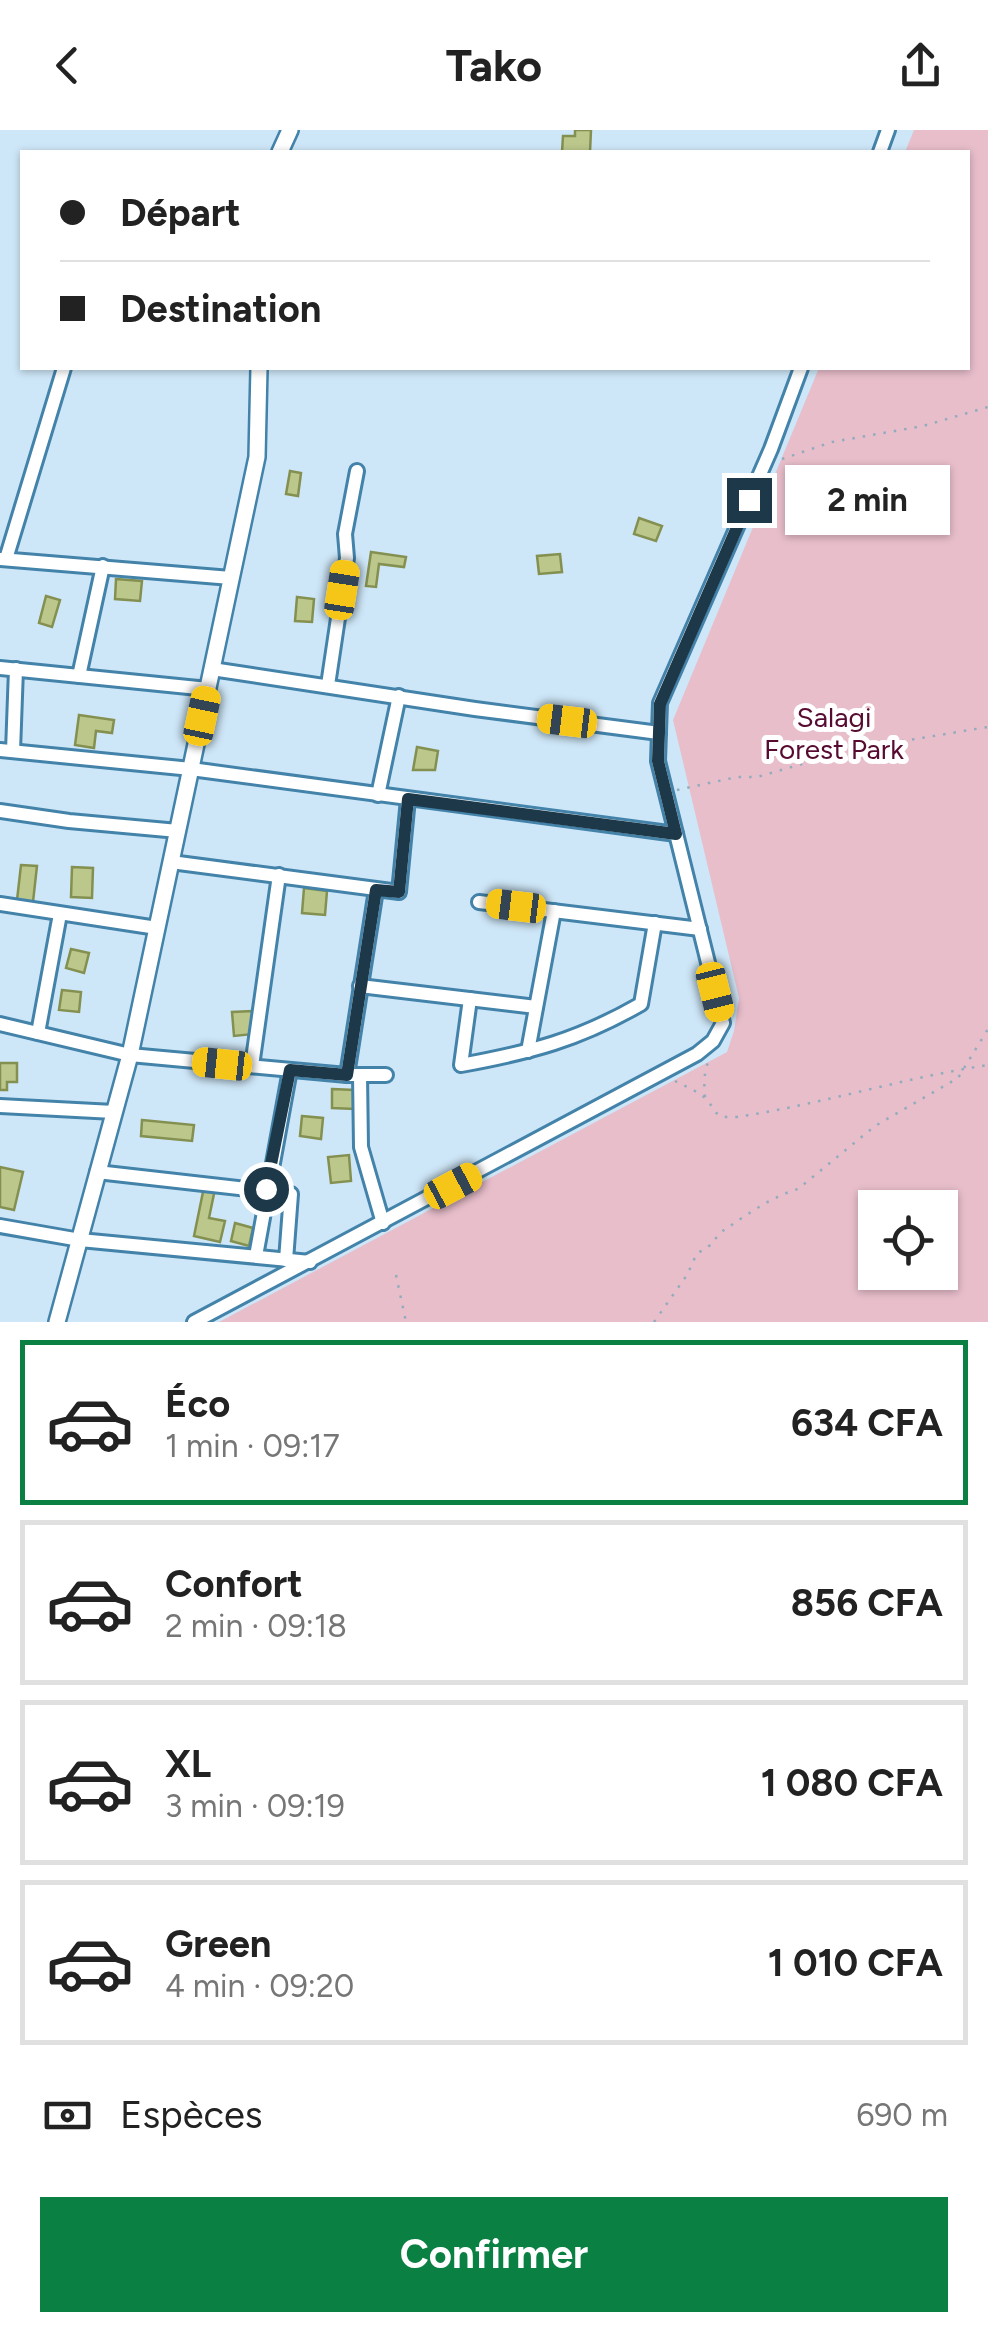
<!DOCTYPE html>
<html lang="fr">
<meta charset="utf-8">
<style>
:root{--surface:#fff;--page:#f6f6f6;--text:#222;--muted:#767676;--line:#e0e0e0;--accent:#0b8043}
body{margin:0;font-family:Figtree,sans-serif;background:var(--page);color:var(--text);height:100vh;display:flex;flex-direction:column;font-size:38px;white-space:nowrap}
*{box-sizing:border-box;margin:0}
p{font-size:32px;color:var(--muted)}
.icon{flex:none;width:55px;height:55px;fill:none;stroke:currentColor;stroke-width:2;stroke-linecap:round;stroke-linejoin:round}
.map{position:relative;height:1192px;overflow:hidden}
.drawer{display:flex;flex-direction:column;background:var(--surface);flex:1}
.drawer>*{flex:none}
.banner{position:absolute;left:20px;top:20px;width:950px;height:220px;border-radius:0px;box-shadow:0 2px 8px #0004;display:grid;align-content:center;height:220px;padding:0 40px;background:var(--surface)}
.fabs{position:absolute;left:858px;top:1060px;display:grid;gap:20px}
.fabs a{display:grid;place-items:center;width:100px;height:100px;border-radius:0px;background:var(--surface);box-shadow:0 2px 8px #0004;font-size:50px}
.end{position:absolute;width:45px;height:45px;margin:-22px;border:12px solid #1d3849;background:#fff;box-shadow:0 0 0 5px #fff}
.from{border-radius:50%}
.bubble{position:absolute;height:70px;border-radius:0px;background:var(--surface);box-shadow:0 2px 8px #0004;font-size:32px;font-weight:700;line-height:70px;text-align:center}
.car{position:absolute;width:30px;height:60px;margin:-30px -15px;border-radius:12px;box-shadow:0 0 8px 2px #0007;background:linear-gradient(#f5c518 24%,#345 0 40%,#f5c518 0 76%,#345 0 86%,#f5c518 0)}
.banner b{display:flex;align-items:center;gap:35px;height:95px;font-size:38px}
.banner b+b{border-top:2px solid var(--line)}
.banner i{width:25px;height:25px;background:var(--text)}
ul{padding:18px 0 0;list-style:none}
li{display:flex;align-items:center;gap:30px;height:165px;margin:0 20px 15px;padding:0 20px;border:5px solid var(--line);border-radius:0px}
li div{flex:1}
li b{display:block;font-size:38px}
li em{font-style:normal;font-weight:700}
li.active{border-color:var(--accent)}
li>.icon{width:90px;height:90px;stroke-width:1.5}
.pay{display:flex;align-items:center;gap:25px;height:110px;padding:0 40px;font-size:38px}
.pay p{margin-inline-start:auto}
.primary-button{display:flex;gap:20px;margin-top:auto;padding:20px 40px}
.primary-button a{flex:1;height:115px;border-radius:0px;background:var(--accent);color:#fff;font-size:40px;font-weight:700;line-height:115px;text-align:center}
header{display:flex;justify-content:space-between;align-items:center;height:130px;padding:0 40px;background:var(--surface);font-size:45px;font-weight:700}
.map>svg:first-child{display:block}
.green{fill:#e8becb;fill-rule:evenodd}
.building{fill:#bbc78b;stroke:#849050;stroke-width:2.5}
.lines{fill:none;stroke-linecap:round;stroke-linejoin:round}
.minor-casing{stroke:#4383aa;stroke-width:18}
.tertiary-casing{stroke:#4383aa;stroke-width:20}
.path{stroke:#92acbd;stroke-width:2.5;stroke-dasharray:2.5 8;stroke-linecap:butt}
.minor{stroke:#fff;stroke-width:12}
.tertiary{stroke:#fff;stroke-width:15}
.route{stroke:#1d3849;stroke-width:12}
.labels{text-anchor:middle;stroke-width:10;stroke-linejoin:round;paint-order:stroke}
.park-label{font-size:28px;fill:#570b30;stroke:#fff}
</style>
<header><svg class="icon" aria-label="back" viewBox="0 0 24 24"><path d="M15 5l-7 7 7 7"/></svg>Tako<svg class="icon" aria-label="share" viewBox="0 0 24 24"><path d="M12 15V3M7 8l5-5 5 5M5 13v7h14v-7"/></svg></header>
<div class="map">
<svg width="988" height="1192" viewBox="0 0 988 1192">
<rect width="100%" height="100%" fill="#cee7f8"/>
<!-- green -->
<path class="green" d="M914,0H988V1192H219L727,922L734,901L739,868L673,590L819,238H968V22H905ZM875,1078H940V1142H875Z"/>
<!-- building -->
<g class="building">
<path d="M575,0H591L590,22H562L563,6H575Z"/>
<path d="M290,341L301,343L298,366L286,364Z"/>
<path d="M639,388L662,396L656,411L634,404Z"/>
<path d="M371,422L406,427L404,437L379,434L376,457L366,456Z"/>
<path d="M560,424L562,442L539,444L537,426Z"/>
<path d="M116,449L142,451L140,471L115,469Z"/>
<path d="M46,466L60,470L52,497L39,493Z"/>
<path d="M297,467L314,469L312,492L295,491Z"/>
<path d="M79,585L114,590L112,603L96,601L94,618L75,615Z"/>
<path d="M417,617L438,621L435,640H413Z"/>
<path d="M21,735L37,736L33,772L17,770Z"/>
<path d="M72,737L93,738L92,768L71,767Z"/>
<path d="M304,758L327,761L325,785L302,783Z"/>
<path d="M71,819L89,823L84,843L66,838Z"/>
<path d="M62,860L81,862L79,882L59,880Z"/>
<path d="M252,881L254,904L234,906L232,882Z"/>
<path d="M0,933H17V952H7V960H0Z"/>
<path d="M332,959L355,960V979L332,978Z"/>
<path d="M302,986L323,988L321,1009L300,1006Z"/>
<path d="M142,990L194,995L192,1011L141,1006Z"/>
<path d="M349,1025L351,1051L331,1053L328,1027Z"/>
<path d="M0,1037L23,1042L14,1080L0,1077Z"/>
<path d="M204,1057L215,1059L209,1088L225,1091L220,1112L194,1106Z"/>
<path d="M235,1093L253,1098L249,1116L231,1111Z"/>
</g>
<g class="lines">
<!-- minor casing -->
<g class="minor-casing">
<g id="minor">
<path d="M880,22L888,0"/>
<path d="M0,429L231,448"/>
<path d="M6,429L64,238"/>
<path d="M0,538L208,559"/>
<path d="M212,539L475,579L659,603"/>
<path d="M79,546L103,436"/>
<path d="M328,555L347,428L345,404L357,341"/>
<path d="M0,620L191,639L676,704"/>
<path d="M13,621L16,539"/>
<path d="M378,665L399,566"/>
<path d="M0,681L69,691L178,701"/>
<path d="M171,732L399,762L408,669"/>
<path d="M479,772L700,799"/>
<path d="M0,774L157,798"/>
<path d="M360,856L536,877"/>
<path d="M470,869L461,935C532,922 578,910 641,874L655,793"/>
<path d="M0,894L130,925L347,945H386"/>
<path d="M38,903L60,784"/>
<path d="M528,921L554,781"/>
<path d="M252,936L279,745"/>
<path d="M347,945L376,760"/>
<path d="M360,945L361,1017L383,1093"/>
<path d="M0,976L114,982"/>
<path d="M97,1042L291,1064L286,1130"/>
<path d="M0,1096L80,1110L310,1132"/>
<path d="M256,1126L290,940"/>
<path d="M194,1192L697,924L713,911L723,893L658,631L660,573L771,319L801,238"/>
</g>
</g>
<!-- tertiary casing -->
<g class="tertiary-casing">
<g id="tertiary">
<path d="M280,22L290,0"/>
<path d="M57,1192L130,925L257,327L259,238"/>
</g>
</g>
<!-- path -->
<g class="path">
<path d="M782,329L832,312L923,296L988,277"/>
<path d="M677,660L737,647H757L816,630L867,624L903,611L988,597"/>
<path d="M675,951C685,956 697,961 705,968C719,982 711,988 737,987C822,974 903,948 988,935"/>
<path d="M705,967L704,949L708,931"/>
<path d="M396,1145L406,1192"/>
<path d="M654,1192L687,1145L697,1123C715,1116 713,1107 727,1098C748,1084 773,1066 798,1059L875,996L958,948L988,899"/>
</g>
<!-- minor -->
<use href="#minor" class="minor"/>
<!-- tertiary -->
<use href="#tertiary" class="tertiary"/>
</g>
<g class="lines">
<!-- route -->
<path class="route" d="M266,1059L290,940L347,945L376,760L399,762L408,669L676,704L658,631L660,574L749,370"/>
</g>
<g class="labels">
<!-- park labels -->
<g class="park-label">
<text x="834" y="597">Salagi<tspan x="834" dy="32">Forest Park</tspan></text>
</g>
</g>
</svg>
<div class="fabs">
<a><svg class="icon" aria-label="locate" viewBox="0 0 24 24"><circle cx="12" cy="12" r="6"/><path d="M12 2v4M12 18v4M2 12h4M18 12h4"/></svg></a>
</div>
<i class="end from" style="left:266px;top:1059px"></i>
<i class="end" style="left:749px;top:370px"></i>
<div class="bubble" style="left:785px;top:335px;width:165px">2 min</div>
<i class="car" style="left:342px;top:460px;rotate:9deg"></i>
<i class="car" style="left:202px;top:586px;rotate:12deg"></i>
<i class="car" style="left:567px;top:591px;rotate:277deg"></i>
<i class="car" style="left:516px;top:776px;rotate:277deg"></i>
<i class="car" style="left:715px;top:862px;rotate:166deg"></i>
<i class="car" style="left:222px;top:934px;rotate:276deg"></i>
<i class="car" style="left:453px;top:1056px;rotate:62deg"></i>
<div class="banner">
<b><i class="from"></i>Départ</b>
<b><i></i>Destination</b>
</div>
</div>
<section class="drawer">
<ul>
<li class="active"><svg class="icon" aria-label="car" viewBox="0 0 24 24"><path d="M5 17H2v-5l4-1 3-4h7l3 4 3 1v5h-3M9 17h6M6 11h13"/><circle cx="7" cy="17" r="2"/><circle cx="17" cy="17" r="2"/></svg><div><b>Éco</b><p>1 min · 09:17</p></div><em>634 CFA</em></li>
<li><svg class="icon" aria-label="car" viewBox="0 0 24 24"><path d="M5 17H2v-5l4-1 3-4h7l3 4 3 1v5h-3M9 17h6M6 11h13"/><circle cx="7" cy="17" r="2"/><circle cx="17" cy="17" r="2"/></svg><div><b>Confort</b><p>2 min · 09:18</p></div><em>856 CFA</em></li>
<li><svg class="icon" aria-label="car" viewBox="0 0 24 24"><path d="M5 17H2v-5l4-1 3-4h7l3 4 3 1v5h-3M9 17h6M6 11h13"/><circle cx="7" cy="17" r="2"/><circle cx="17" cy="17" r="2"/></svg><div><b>XL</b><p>3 min · 09:19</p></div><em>1 080 CFA</em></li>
<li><svg class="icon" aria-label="car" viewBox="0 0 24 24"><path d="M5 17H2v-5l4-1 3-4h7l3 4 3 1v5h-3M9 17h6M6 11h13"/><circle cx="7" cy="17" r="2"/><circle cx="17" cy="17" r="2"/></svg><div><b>Green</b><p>4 min · 09:20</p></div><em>1 010 CFA</em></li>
</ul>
<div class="pay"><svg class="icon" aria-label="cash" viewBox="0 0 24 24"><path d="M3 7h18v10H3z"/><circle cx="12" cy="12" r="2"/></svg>Espèces<p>690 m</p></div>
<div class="primary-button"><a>Confirmer</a></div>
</section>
